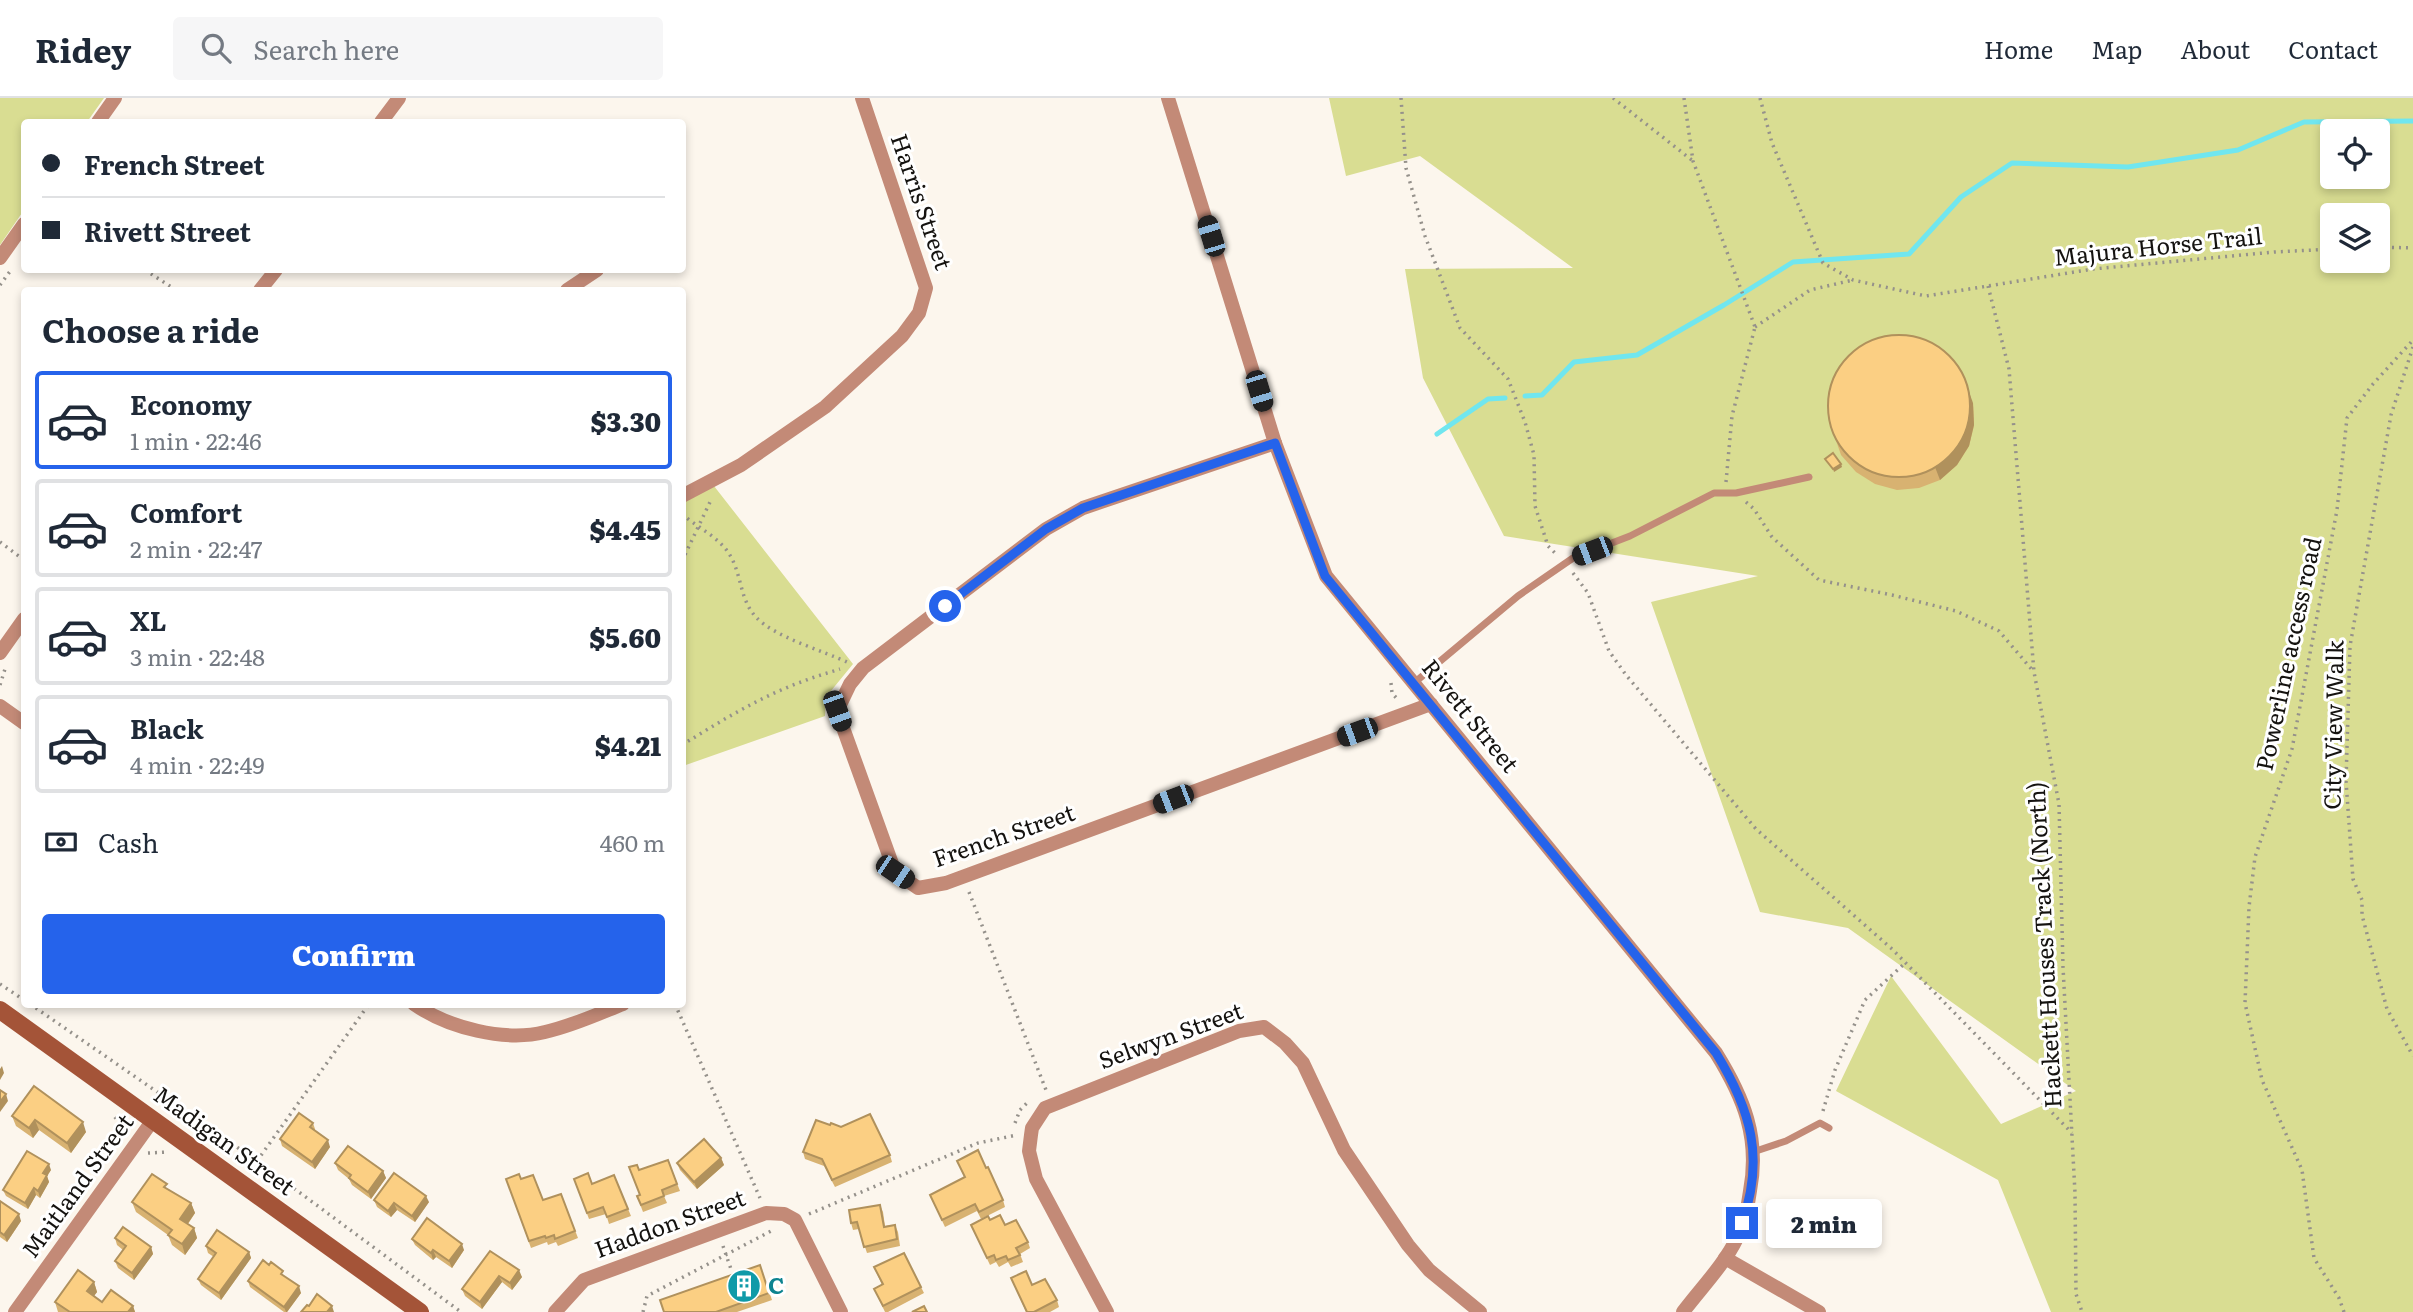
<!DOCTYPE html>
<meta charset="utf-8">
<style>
:root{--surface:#fff;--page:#f6f6f7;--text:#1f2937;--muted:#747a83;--line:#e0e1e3;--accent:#2563eb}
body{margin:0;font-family:Literata,serif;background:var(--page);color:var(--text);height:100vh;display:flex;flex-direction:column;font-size:26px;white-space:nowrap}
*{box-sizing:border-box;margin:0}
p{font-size:23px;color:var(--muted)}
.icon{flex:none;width:38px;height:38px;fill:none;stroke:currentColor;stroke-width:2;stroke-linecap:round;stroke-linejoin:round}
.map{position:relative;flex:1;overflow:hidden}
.sheet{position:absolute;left:21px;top:189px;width:665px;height:721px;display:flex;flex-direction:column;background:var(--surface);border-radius:7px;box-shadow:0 4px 10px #0003}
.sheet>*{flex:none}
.top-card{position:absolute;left:21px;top:21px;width:665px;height:154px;border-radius:7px;box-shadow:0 4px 10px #0003;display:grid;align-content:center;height:154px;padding:0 21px;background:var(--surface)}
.buttons{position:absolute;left:2320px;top:21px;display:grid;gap:14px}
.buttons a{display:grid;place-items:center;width:70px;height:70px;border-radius:7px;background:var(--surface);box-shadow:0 4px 10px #0003;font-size:35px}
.end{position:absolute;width:32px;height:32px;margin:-16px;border:9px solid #2563eb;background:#fff;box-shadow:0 0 0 4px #fff}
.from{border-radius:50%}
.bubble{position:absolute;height:49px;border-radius:7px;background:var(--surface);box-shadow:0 4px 10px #0003;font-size:23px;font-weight:800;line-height:49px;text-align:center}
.car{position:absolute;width:21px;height:42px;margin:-21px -10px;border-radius:9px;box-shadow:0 0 5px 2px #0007;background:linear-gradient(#222 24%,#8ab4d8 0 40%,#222 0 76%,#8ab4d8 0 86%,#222 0)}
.top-card b{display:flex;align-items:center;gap:24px;height:66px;font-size:26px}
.top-card b+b{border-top:2px solid var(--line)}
.top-card i{width:18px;height:18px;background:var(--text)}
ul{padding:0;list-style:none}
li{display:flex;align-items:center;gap:21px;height:98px;margin:0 14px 10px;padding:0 7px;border:4px solid var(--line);border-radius:7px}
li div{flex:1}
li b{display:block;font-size:26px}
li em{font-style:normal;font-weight:800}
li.on{border-color:var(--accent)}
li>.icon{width:63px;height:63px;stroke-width:1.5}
h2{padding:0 21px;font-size:32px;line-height:84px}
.pay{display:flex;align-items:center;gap:18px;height:77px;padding:0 21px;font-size:26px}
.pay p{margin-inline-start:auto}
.primary-button{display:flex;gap:14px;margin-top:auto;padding:14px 21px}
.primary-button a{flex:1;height:80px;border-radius:7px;background:var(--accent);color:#fff;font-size:28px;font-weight:800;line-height:80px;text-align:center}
header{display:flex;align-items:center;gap:42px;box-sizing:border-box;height:98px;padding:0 35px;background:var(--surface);border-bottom:2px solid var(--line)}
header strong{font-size:33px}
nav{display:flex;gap:38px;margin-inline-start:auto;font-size:24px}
.search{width:490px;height:63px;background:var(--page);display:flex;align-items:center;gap:18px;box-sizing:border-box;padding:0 24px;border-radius:7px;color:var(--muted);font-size:26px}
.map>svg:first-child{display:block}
.green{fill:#d9dd92;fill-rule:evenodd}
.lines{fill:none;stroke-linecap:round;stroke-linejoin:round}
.stream{stroke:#70e6ef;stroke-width:5}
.path{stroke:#95918b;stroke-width:3.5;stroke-dasharray:2 5;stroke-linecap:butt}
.lane{stroke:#c38a77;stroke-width:7}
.street{stroke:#c38a77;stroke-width:14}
.secondary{stroke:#a45438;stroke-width:18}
.wall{fill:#d8b271}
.shaded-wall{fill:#b0915c}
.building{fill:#fbcf83;stroke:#b0915c;stroke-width:2}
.route{stroke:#2563eb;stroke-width:9}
.labels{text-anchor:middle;stroke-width:6;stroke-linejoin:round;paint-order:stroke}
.street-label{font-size:23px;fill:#151310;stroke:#fff}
.culture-label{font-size:23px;font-weight:bold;fill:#0d838f;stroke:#fff;text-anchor:start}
</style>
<header>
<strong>Ridey</strong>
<div class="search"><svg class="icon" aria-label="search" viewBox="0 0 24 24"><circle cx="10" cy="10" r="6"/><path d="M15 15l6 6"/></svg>Search here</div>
<nav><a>Home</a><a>Map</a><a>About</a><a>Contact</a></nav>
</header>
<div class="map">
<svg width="2413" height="1214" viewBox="0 0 2413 1214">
<rect width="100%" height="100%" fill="#fcf6ed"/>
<!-- green -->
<g class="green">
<path d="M0,0H104L87,24H24V112L0,147Z"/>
<path d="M1329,0H2413V1214H2051L1998,1082L1836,993L1891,878L2001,1026L2076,993L1848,830L1760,814L1651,504L1758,478L1504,438L1423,280L1405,171L1573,170L1420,58L1346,78ZM2333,33H2378V79H2333ZM2333,117H2378V163H2333Z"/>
<path d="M714,388L853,566L826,599L825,618L683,668V404Z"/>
</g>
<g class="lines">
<!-- stream -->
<g class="stream">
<path d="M1525,298L1542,297L1574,264L1637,257L1724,207L1793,164L1909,156L1961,99L2012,65L2128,69L2238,52L2304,24L2413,23"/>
<path d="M1437,336L1488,301L1505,300"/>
</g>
<!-- path -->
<g class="path">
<path d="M1401,0L1406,70L1425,138L1460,230L1508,281L1525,324L1534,357L1535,408L1548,448L1556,456"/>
<path d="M1613,0L1693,63"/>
<path d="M1684,0L1693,63L1755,229"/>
<path d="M1760,0L1772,45L1823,165L1853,182L1926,198L2093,171L2274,154L2333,151"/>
<path d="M2378,149L2413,150"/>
<path d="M145,172L176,192"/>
<path d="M0,187L11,172"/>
<path d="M1988,188L2009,271L2034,574L2059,706L2063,869L2075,1095L2076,1196L2082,1214"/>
<path d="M1755,229L1810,192L1853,182"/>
<path d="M2413,249L2391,317L2350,548L2346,683L2353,781L2362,802V817L2387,911L2413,958"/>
<path d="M1726,384L1732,318L1755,229"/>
<path d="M1746,404L1754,411L1772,439L1819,482L1892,497L1956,513L1999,533L2034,574"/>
<path d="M682,416C698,430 721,440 731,459C742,479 740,502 756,519C774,539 824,553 849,565"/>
<path d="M0,444L24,462"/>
<path d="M682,463L711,402"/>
<path d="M1573,475L1588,495L1609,553L1626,577L1756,731L1892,851L2072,1035"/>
<path d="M1391,585L1392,595L1399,603"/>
<path d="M0,587L5,571"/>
<path d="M682,647C721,623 761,598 804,583C816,578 828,575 840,571"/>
<path d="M969,794L1046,992"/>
<path d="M0,886L24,902"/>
<path d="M30,906L257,1063L461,1214"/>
<path d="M675,906L760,1100"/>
<path d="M1823,1013L1835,972L1865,902L1904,866"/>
<path d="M115,1019L121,1029L122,1037"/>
<path d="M1015,1025L1020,1012L1027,1005"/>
<path d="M148,1055L168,1054"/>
<path d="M257,1063L369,906"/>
<path d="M809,1116L978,1045L1017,1037"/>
<path d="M723,1148L732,1174"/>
<path d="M643,1214L647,1198L773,1132"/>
<path d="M2344,1214L2339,1200L2314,1160L2302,1072L2262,982L2245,905L2249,809L2255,759L2292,651L2337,412L2347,320L2373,286L2413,242"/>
</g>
<!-- lane -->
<g class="lane">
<path d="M1414,585L1518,498L1573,460L1630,438L1714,395H1736L1809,379"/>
<path d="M1753,1054L1786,1043L1820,1025L1829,1030"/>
</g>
<!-- street -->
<g class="street">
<path d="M1168,0L1275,345L1326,478L1716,955C1744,1000 1760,1040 1750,1093C1748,1109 1744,1125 1737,1140C1724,1167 1701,1190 1683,1214"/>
<path d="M98,24L115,0"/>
<path d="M381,24L399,0"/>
<path d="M0,160L24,126"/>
<path d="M260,192L276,172"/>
<path d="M567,192L597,172"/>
<path d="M1275,345L1083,410L1046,431L863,570L850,586L837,613L895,774L918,790L946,785L1431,606"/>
<path d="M682,398L741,367L825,309L902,238L919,215L926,190L862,0"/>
<path d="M0,555L24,521"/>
<path d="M0,608L24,625"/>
<path d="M414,906C448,930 505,944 545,934C572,928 598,916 623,906"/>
<path d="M1725,1160L1819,1214"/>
<path d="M15,1214L153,1022"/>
<path d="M555,1214L584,1182L766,1115L784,1116L795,1122L841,1214"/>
<path d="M1107,1214L1036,1081L1029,1053L1031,1037L1032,1030L1045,1010L1239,933L1264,929L1285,945L1303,965L1344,1052L1408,1147L1429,1172L1480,1214"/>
</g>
<!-- secondary -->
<path class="secondary" d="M0,912L420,1214"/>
</g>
<!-- wall -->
<g class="wall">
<path d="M1973,305L1974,327L1969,348L1957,367L1940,382L1919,390L1897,392L1875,386L1856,374L1841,357L1829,322Z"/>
<path d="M34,988L86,1034L71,1055L39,1032L33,1040L16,1028L12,1018Z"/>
<path d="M313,1025L315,1031V1033L330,1049L315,1071L282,1048L280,1041Z"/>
<path d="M830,1027L890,1057L892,1064L835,1089L824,1068L805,1061L803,1054Z"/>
<path d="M721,1060L724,1067L697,1091L680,1072L677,1065Z"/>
<path d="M668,1062L680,1093L664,1098L667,1105L643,1114L637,1098L639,1097V1072Z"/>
<path d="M957,1063L1003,1102L1005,1109L981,1121L977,1113L945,1129L930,1097L965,1080Z"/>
<path d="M335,1065L383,1073L386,1080L371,1101L352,1087L349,1081L338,1072Z"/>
<path d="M51,1072L47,1078L49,1084L40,1100L36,1097L28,1111L6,1098L3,1092Z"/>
<path d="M614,1077L631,1118L609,1126L606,1116L589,1121L574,1081L592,1086Z"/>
<path d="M506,1081H521L543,1102L561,1096L578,1140L558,1148L556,1144L548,1147L547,1144L531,1150Z"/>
<path d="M169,1092L191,1105L195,1115L188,1126L194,1130L197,1140L185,1157L172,1147L168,1137L136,1114L132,1104Z"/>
<path d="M374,1102L429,1104L415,1124L397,1112L391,1119L377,1109Z"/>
<path d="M0,1103L21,1123L7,1144L0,1139Z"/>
<path d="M880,1107L883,1114L885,1128L895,1127L898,1134L900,1148L867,1155L859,1131L853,1132L851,1125Z"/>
<path d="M990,1122L1005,1127L1028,1144L1030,1150L1020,1156L1023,1164L1011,1169L1008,1164L999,1169L996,1164L990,1167L971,1127Z"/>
<path d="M115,1140L151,1149L153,1156L134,1182L118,1170L115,1163L123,1152L117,1147Z"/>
<path d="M412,1141L464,1152L452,1170L436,1159L433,1162L415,1147Z"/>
<path d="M206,1148L249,1154L251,1160L221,1202L201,1187L198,1181L214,1159L208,1155Z"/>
<path d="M490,1153L522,1179L512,1192L502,1184L482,1211L465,1198L462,1191Z"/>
<path d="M760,1167L772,1202L737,1214H664Z"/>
<path d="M874,1169L921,1189L924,1195L888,1214H885L874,1191L882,1187Z"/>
<path d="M285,1179L301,1195L287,1214H284L250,1189L248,1183Z"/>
<path d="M1011,1180L1032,1187L1057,1202L1059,1209L1050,1214H1026Z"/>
<path d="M94,1184L97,1194L94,1198L102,1204L133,1208L135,1214H58L55,1204Z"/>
</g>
<!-- shaded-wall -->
<g class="shaded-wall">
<path d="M1968,291L1973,305L1974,327L1969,348L1957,367L1940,382L1935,369Z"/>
<path d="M1841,366L1842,369L1834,374L1833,371Z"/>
<path d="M2,968L4,975L0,982V971Z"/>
<path d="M6,996L8,1003L0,1014V1004Z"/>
<path d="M35,1022L39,1032L33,1040L29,1030Z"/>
<path d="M83,1024L86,1034L71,1055L67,1045Z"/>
<path d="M328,1042L330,1049L315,1071L312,1064Z"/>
<path d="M721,1060L724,1067L697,1091L694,1084Z"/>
<path d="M49,1066L51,1072L47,1078L49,1084L40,1100L38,1093L43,1075Z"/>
<path d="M383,1073L386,1080L371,1101L368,1094Z"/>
<path d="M34,1090L36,1097L28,1111L25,1105Z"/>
<path d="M426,1098L429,1104L415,1124L412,1118Z"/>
<path d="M191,1105L195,1115L184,1131L180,1121Z"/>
<path d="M394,1105L397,1112L391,1119L388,1113Z"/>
<path d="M19,1116L21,1123L7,1144L4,1137Z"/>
<path d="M194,1130L197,1140L185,1157L182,1146Z"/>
<path d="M462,1146L464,1152L452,1170L449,1163Z"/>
<path d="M151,1149L153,1156L134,1182L132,1175Z"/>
<path d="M433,1152L436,1159L433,1162L431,1155Z"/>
<path d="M249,1154L251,1160L221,1202L219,1195Z"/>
<path d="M519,1172L522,1179L512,1192L510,1185Z"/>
<path d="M499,1178L502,1184L482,1211L480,1204Z"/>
<path d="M94,1184L97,1194L90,1203L87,1193Z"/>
<path d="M299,1188L301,1195L287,1214H286L284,1209Z"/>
<path d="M133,1208L135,1214H128Z"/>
<path d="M332,1208L334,1214H327Z"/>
</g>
<!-- building -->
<g class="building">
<circle cx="1899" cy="308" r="71"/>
<path d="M1833,355L1841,366L1833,371L1825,361Z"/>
<path d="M34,988L83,1024L67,1045L35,1022L29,1030L12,1018Z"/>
<path d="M0,992L6,996L0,1004Z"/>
<path d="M299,1015L313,1025L310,1029L328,1042L312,1064L280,1041Z"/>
<path d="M870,1016L890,1057L832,1082L822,1061L803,1054L816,1022L830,1027L831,1025L841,1029Z"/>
<path d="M704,1041L721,1060L694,1084L677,1065Z"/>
<path d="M348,1048L383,1073L368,1094L349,1080L351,1077L335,1065Z"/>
<path d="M978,1052L986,1070L988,1069L1003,1102L979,1114L975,1106L942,1122L930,1097L965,1079L957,1063Z"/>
<path d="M27,1053L49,1066L43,1075L47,1077L38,1093L34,1090L25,1105L3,1092Z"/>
<path d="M668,1062L677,1086L662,1092L664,1098L641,1107L637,1098L640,1097L629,1069L637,1067L639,1072Z"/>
<path d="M394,1075L426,1098L412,1118L394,1105L388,1113L374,1102Z"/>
<path d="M588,1075L592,1086L614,1077L628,1111L607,1119L603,1109L587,1115L574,1081Z"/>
<path d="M152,1076L167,1086L164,1089L191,1105L180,1121L194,1130L182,1146L168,1137L172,1132L132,1104Z"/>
<path d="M519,1076L521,1081L533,1077L543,1102L561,1096L575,1133L555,1141L554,1137L546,1140L545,1138L529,1143L506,1081Z"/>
<path d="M0,1103L19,1116L4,1137L0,1134Z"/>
<path d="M880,1107L884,1129L895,1127L897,1141L864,1149L857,1124L851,1125L849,1112Z"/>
<path d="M1000,1117L1005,1127L1016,1122L1028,1144L1016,1150L1020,1157L1008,1162L1006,1158L996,1162L994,1157L987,1160L971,1127L988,1118L990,1122Z"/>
<path d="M427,1120L462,1146L449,1163L433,1152L431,1155L412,1141Z"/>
<path d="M123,1129L151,1149L132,1175L115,1163L126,1148L115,1140Z"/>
<path d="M217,1132L249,1154L219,1195L198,1181L216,1155L206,1148Z"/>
<path d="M490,1153L519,1172L510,1185L499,1178L480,1204L462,1191Z"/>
<path d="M904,1155L921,1189L883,1208L874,1191L883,1186L874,1169Z"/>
<path d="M263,1162L269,1167L271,1164L283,1173L281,1176L299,1188L284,1209L248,1183Z"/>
<path d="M760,1167L769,1195L716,1214H664L660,1202Z"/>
<path d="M78,1172L94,1184L87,1193L102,1204L111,1192L133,1208L128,1214H70L55,1204Z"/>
<path d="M1026,1173L1032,1187L1045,1181L1057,1202L1034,1214H1027L1011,1180Z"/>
<path d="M317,1196L332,1208L327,1214H301L307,1207L309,1208Z"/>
<path d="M924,1208L927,1214H912Z"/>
</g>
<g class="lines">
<!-- route -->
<path class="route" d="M945,508L1046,431L1083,410L1275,345L1325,478L1716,955C1751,1012 1765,1060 1742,1125"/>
</g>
<!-- icons -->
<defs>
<g id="building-disc" transform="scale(1.75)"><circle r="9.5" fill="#0f9aa8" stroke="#fff"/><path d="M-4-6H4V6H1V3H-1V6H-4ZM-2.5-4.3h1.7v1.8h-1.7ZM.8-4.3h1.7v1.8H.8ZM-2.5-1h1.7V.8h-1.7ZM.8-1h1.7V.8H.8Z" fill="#fff"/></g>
</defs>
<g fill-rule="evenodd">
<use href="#building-disc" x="744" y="1188"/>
</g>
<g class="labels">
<!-- street labels -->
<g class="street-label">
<text transform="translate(921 104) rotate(71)" y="8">Harris Street</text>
<text transform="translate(2158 149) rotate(-6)" y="8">Majura Horse Trail</text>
<text transform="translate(2289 556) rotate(-78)" y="8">Powerline access road</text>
<text transform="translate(1470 618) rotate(51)" y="8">Rivett Street</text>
<text transform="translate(2334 627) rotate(-89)" y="8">City View Walk</text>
<text transform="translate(1004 738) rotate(-19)" y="8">French Street</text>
<text transform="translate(2045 847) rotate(-93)" y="8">Hackett Houses Track (North)</text>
<text transform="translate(1171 938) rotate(-20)" y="8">Selwyn Street</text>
<text transform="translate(224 1043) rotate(36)" y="8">Madigan Street</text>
<text transform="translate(78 1088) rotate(-54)" y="8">Maitland Street</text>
<text transform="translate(670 1126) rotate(-20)" y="8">Haddon Street</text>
</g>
<!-- culture labels -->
<g class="culture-label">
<text x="768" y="1196">C</text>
</g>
</g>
</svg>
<div class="buttons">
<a><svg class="icon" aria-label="locate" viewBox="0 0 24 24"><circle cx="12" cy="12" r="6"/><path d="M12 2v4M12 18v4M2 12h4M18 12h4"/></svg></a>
<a><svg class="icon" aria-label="layers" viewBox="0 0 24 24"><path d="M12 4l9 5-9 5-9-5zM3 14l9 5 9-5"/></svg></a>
</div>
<i class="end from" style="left:945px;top:508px"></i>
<i class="end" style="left:1742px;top:1125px"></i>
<div class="bubble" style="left:1766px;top:1101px;width:116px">2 min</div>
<i class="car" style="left:1211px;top:138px;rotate:343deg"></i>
<i class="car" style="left:1259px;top:293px;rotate:163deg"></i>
<i class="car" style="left:1592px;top:453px;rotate:249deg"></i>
<i class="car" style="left:837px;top:613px;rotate:160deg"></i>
<i class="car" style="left:1357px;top:634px;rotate:250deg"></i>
<i class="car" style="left:1173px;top:701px;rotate:249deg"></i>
<i class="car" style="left:895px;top:774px;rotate:124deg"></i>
<div class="top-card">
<b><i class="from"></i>French Street</b>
<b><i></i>Rivett Street</b>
</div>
<section class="sheet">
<h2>Choose a ride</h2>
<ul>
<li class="on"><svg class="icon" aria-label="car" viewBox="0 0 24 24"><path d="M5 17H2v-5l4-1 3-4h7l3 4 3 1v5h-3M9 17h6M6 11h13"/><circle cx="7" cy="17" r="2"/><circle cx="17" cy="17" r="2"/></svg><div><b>Economy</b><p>1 min · 22:46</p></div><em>$3.30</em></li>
<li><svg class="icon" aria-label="car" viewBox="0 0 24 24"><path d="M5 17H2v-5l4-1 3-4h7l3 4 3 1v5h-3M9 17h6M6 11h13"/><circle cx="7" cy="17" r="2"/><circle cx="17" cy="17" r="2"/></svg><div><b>Comfort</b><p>2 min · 22:47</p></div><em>$4.45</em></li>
<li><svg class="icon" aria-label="car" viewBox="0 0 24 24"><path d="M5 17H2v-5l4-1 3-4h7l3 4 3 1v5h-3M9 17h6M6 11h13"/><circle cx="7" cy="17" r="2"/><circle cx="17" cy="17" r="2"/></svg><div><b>XL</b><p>3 min · 22:48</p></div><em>$5.60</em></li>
<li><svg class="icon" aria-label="car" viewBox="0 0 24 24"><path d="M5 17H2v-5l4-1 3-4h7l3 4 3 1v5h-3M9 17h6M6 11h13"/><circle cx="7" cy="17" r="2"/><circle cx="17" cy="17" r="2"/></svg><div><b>Black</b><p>4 min · 22:49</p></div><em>$4.21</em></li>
</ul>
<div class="pay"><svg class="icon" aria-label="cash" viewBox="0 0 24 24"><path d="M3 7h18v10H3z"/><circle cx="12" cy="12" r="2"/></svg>Cash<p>460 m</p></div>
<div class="primary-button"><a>Confirm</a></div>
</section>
</div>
